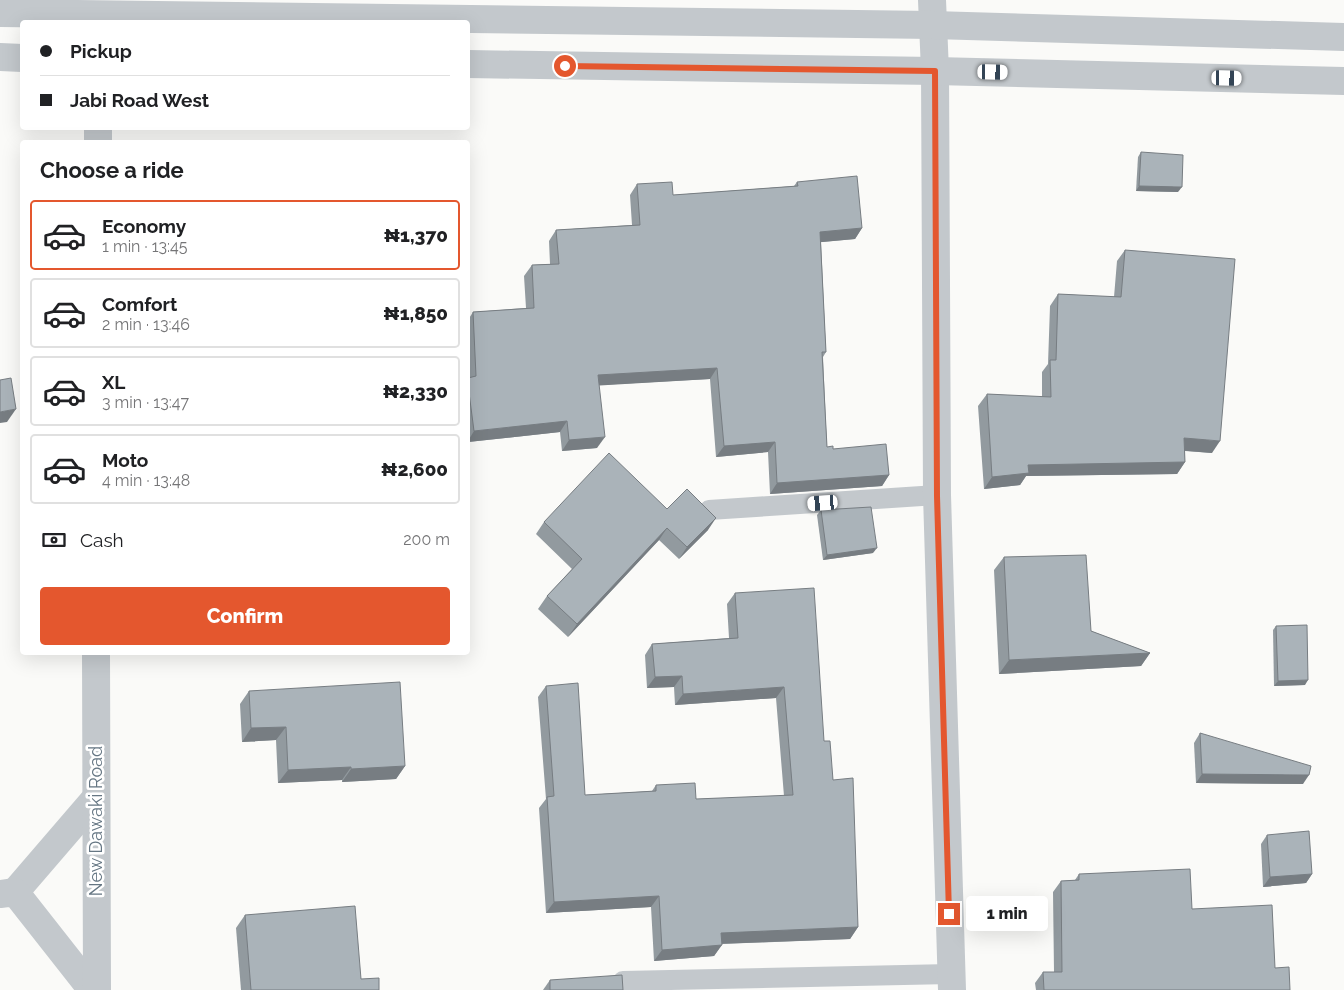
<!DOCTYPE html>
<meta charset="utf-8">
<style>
:root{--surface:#fff;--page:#f2f2f2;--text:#202124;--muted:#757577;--line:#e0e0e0;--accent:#e4572e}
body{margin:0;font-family:Raleway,sans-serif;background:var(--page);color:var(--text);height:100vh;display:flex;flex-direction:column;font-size:19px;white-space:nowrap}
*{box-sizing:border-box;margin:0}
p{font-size:16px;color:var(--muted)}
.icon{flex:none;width:28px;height:28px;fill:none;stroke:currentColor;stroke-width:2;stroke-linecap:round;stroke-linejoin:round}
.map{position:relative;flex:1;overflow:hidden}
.sheet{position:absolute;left:20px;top:140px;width:450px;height:515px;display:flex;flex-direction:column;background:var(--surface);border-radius:5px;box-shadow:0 5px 20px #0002}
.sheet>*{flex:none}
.banner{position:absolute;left:20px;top:20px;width:450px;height:110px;border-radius:5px;box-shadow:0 5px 20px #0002;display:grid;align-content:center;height:110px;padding:0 20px;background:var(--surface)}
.end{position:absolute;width:22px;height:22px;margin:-11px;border:6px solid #e4572e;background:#fff;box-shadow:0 0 0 2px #fff}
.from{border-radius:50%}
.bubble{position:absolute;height:35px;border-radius:5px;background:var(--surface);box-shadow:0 5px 20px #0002;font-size:16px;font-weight:800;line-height:35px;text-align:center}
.car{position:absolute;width:15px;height:30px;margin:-15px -8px;border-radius:6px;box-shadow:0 0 4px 1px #0007;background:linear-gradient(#fff 24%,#345 0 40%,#fff 0 76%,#345 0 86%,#fff 0)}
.banner b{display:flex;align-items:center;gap:18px;height:48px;font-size:19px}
.banner b+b{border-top:1px solid var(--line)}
.banner i{width:12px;height:12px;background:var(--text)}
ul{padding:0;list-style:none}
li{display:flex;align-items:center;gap:15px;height:70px;margin:0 10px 8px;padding:0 10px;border:2px solid var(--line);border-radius:5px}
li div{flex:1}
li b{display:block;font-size:19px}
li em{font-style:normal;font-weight:800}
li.selected{border-color:var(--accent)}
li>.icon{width:45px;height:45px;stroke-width:1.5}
h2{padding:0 20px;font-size:22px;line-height:60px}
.pay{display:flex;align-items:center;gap:12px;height:55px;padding:0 20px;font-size:19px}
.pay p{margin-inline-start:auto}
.primary-button{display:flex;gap:10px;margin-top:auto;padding:10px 20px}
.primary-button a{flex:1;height:58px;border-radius:5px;background:var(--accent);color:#fff;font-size:20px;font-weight:800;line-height:58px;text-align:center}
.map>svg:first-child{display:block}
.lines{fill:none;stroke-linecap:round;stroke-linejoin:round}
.service{stroke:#c3c8cc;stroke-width:20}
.minor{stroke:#c3c8cc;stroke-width:28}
.tertiary{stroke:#c3c8cc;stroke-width:28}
.wall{fill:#929a9f}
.shaded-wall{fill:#777d82}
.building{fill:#aab3b9;stroke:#777d82}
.route{stroke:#e4572e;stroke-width:6}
.labels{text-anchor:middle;stroke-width:5;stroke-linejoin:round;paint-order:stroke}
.street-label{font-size:18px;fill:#657683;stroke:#fff}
</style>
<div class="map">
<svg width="1344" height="990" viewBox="0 0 1344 990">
<rect width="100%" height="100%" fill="#fafaf8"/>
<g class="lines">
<!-- service -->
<g class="service">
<path d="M709,510L937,495"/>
<path d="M623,981L951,974"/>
</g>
<!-- minor -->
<g class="minor">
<path d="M932,0L935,71L937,495L952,990"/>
<path d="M15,892L95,799"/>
<path d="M0,894L15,892L92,990"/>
</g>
<!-- tertiary -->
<g class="tertiary">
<path d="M0,13L933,25L1344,37"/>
<path d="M0,57L22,58"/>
<path d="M468,64L935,71L1344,81"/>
<path d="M98,142V128"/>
<path d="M96,652L97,990"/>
</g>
</g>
<!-- wall -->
<g class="wall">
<path d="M1141,152L1178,192L1136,191L1138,157Z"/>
<path d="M797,182L862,228L855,239L821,242L826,352L823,357L827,447L889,475L882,486L770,494L768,452L716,457L710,379L599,385L597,448L562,451L560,432L468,442V320L473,312L526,308L524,276L532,265L550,264L549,241L556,230L632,225L630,195L637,184L673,195L794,186Z"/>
<path d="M1125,250L1212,453L1185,451V462L1177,474L1026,476L1020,485L984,489L978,406L987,394L1042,397V372L1048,364L1050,306L1058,294L1114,297L1117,261Z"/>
<path d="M667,509L708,530L679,559L659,540L568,637L538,609L547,596L572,569L536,534L544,522Z"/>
<path d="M821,510L873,553L823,560L817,515Z"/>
<path d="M1004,557L1091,631L1150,653L1141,666L999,674L994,570Z"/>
<path d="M735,593L824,741L833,780L858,927L850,939L722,944L714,956L654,961L651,907L546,913L539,808L546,799L538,697L546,686L585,795L652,791L656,785L696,799L784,796L776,698L675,705L674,687L647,688L645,655L652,644L729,638L727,604Z"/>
<path d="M1276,626L1305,685L1274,686L1273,630Z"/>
<path d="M249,691L405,766L396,779L342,782V780L278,783L276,740L242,742L240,704Z"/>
<path d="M1200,733L1303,784L1196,783L1194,743Z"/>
<path d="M1267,835L1312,874L1306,883L1263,887L1261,844Z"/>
<path d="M1079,874L1192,909L1275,968L1290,990H1036L1035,983L1043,972H1054L1053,892L1061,881L1075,880Z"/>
<path d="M245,915L361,979L379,990H241L236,928Z"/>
<path d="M550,980L623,990H543Z"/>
</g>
<!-- shaded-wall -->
<g class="shaded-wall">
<path d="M1139,186L1182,187L1178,192L1136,191Z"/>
<path d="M862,228L855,239L812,243L820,232Z"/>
<path d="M717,368L710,379L591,386L598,375Z"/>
<path d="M16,409L7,422L0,423V412Z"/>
<path d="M567,421L560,432L468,442V441L474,431Z"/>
<path d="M605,437L597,448L562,451L569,440Z"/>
<path d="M1184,438L1220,441L1212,453L1176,450Z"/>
<path d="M775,442L768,452L716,457L724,446Z"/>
<path d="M1185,462L1177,474L1026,476L1020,485L984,489L992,477L1028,465Z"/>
<path d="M889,475L882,486L770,494L777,483Z"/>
<path d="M716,518L708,530L679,559L687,547Z"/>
<path d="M667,528L659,540L568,637L577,624Z"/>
<path d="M877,548L873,553L823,560L827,555Z"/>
<path d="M1150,653L1141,666L999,674L1009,660Z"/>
<path d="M682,676L674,687L647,688L655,677Z"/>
<path d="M1308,680L1305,685L1274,686L1278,681Z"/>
<path d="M784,687L776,698L675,705L683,694Z"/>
<path d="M286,727L276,740L242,742L251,728Z"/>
<path d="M405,766L396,779L342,782L351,769Z"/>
<path d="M351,767L342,780L278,783L288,770Z"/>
<path d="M1202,774L1309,775L1303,784L1196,783Z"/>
<path d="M1312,874L1306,883L1263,887L1270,877Z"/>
<path d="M659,896L651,907L546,913L554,902Z"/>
<path d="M858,927L850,939L714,944L721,933Z"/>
<path d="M722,945L714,956L654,961L662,950Z"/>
</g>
<!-- building -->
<g class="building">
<path d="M1141,152L1183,155L1182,187L1139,186Z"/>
<path d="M857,176L862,228L820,232L826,352H822L827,447L833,446V449L886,444L889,475L777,483L775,442L724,446L717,368L598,375L605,437L569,440L567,421L474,431L468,385V378L476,376L473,312L534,308L532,265L559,264L556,230L640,225L637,184L672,182L673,195L798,186L797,182Z"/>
<path d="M1125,250L1235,259L1220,441L1184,438L1185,462L1028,465L1029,473L992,477L987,394L1051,397L1050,360H1056L1058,294L1121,297Z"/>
<path d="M11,378L16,409L0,412V380Z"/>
<path d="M609,453L667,509L687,489L716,518L687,547L667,528L577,624L547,596L582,559L544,522Z"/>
<path d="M871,507L877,548L827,555L821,510Z"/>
<path d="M1086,555L1091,631L1150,653L1009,660L1004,557Z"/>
<path d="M814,588L824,741H830L833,780L853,778L858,927L721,933L722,945L662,950L659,896L554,902L547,797L554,796L546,686L578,683L585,795L656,791V785L695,783L696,799L793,795L784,687L683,694L682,676L655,677L652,644L738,638L735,593Z"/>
<path d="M1307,625L1308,680L1278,681L1276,626Z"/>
<path d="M400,682L405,766L351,769V767L288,770L286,727L251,728L249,691Z"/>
<path d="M1200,733L1311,766L1309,775L1202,774Z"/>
<path d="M1309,831L1312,874L1270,877L1267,835Z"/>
<path d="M1190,869L1192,909L1272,905L1275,968L1289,967L1290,990H1044L1043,972H1062L1061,881L1079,880V874Z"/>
<path d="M355,906L361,979L379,978V990H251L245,915Z"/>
<path d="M622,975L623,990H550V980Z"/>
</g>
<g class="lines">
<!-- route -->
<path class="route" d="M565,66L935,71L937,496L949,914"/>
</g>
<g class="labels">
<!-- street labels -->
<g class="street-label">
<text transform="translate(96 821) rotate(-90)" y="6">New Dawaki Road</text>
</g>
</g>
</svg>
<i class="end from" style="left:565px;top:66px"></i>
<i class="end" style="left:949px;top:914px"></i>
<div class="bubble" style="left:966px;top:896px;width:82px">1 min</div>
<i class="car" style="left:993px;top:72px;rotate:91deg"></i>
<i class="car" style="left:1227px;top:78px;rotate:91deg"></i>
<i class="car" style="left:823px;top:503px;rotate:266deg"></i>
<div class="banner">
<b><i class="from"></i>Pickup</b>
<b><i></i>Jabi Road West</b>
</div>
<section class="sheet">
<h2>Choose a ride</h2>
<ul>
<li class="selected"><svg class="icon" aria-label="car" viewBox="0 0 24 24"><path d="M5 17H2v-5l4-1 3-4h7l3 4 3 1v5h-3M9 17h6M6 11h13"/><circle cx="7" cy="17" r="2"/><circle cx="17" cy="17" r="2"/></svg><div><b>Economy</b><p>1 min · 13:45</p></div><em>₦1,370</em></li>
<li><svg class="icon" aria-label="car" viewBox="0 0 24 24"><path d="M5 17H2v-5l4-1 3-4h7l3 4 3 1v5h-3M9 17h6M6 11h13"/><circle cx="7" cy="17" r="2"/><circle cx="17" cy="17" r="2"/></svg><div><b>Comfort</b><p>2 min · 13:46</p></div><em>₦1,850</em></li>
<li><svg class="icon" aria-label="car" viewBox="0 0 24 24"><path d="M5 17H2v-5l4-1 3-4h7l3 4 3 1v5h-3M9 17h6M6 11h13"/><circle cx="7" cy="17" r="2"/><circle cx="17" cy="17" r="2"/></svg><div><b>XL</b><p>3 min · 13:47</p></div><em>₦2,330</em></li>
<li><svg class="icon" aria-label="car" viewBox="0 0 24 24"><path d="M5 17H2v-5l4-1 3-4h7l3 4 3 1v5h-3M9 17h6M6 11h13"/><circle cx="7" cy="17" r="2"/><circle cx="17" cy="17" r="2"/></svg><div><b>Moto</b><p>4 min · 13:48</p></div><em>₦2,600</em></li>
</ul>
<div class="pay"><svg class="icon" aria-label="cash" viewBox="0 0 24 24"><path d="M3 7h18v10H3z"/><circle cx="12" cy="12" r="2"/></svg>Cash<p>200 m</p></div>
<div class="primary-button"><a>Confirm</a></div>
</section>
</div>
